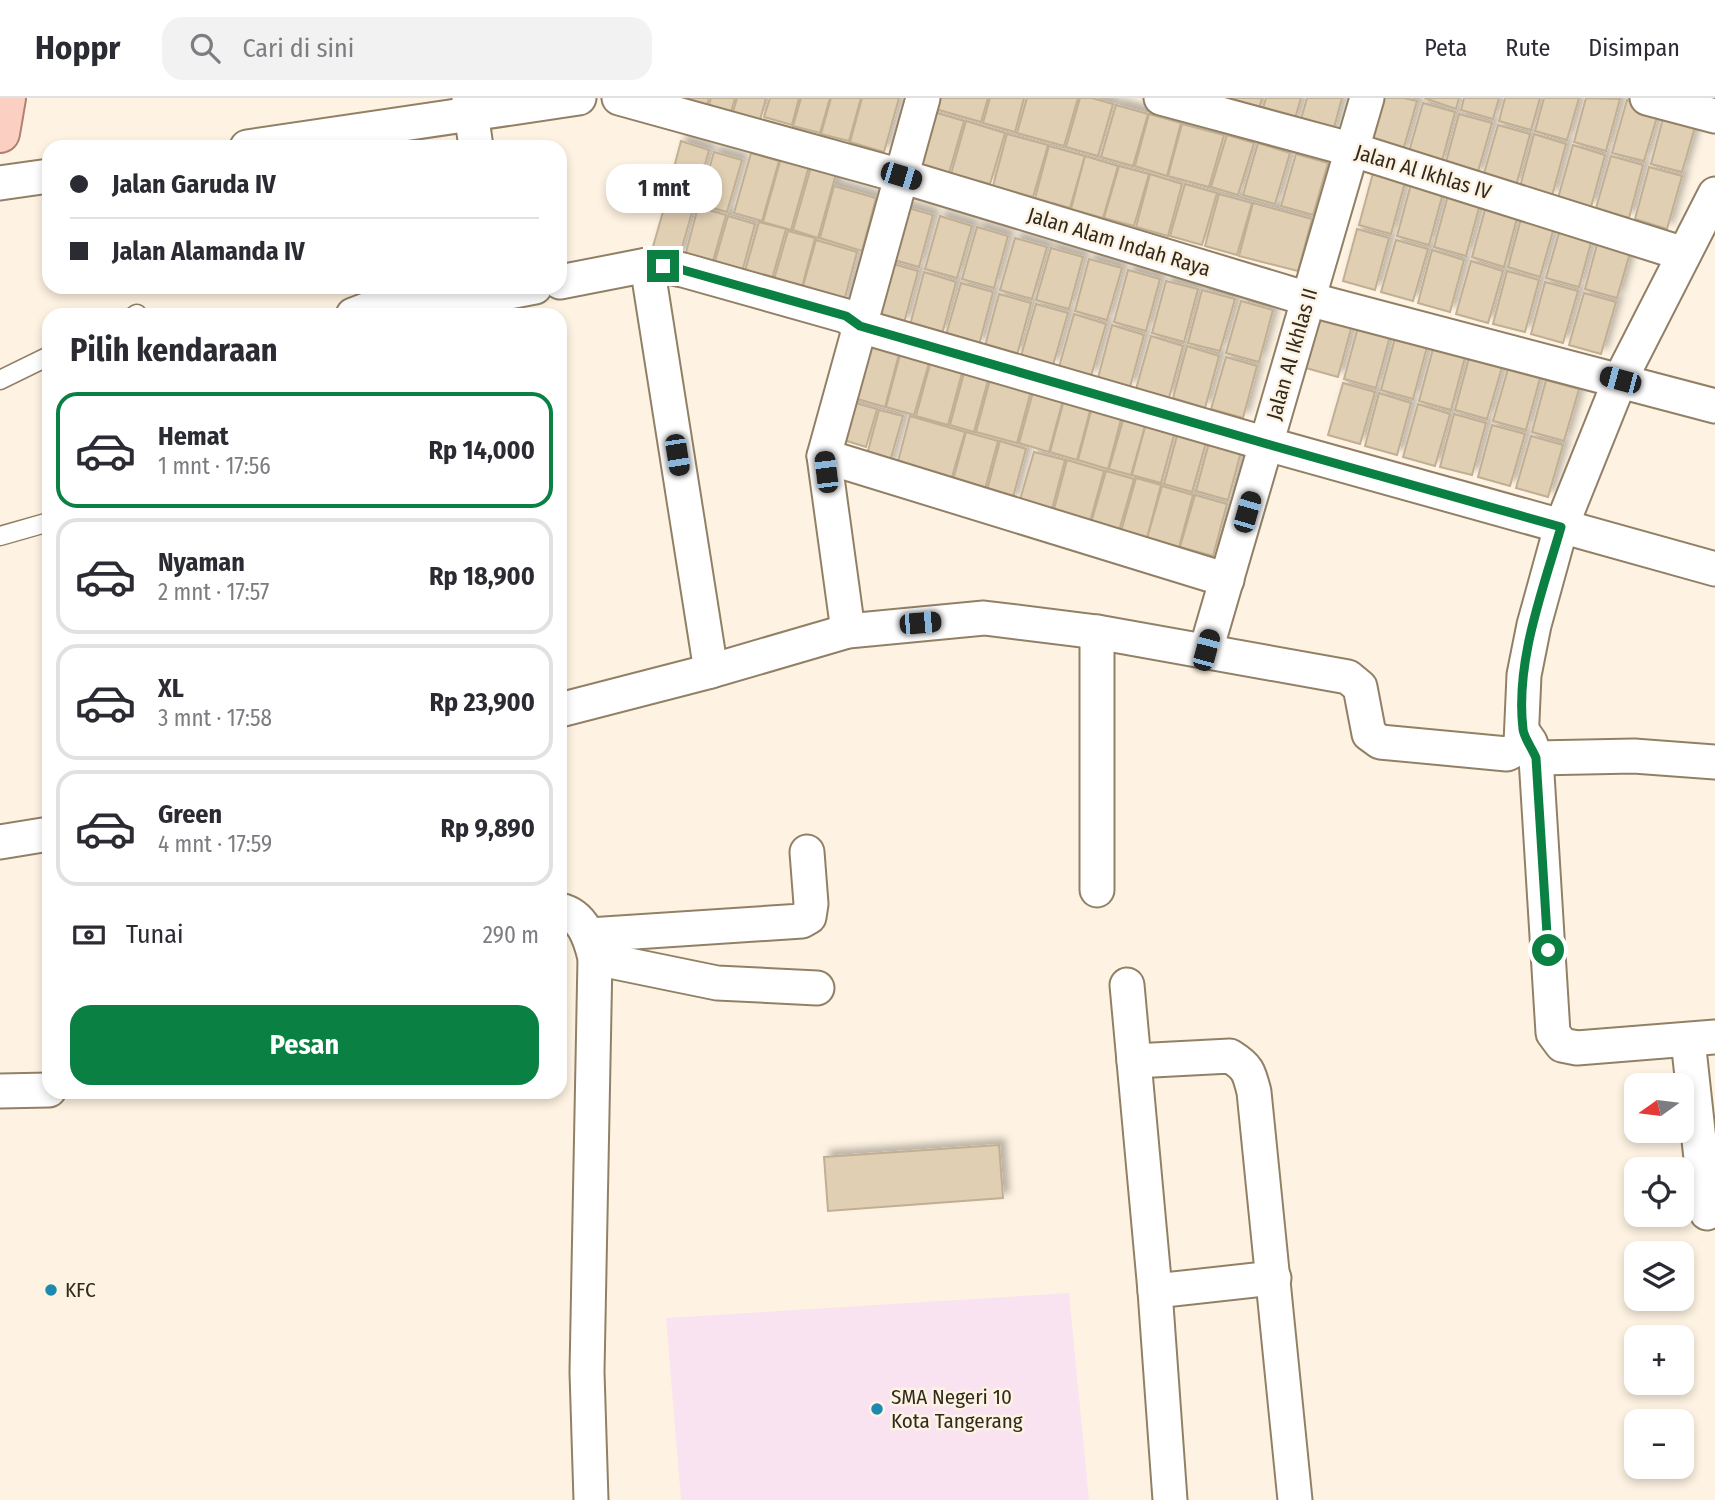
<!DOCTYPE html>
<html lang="id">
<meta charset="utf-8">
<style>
:root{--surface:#fff;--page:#f2f2f3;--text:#2b2b33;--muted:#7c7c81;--line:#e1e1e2;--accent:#0b8043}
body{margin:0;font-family:"Fira Sans Condensed",sans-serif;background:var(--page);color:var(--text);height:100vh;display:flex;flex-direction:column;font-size:26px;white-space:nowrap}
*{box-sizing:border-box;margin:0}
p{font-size:23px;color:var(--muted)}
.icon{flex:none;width:38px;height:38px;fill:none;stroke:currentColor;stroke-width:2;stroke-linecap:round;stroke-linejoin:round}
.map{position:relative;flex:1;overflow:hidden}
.panel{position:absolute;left:42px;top:210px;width:525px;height:791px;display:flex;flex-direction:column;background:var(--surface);border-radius:21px;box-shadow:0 4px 10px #0003}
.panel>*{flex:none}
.top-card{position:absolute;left:42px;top:42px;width:525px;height:154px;border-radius:21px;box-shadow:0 4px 10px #0003;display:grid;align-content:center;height:154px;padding:0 28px;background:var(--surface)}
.needle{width:46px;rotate:256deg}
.buttons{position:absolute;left:1624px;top:975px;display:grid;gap:14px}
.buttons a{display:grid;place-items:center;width:70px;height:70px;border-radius:14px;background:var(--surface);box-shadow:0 4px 10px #0003;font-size:35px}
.end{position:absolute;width:32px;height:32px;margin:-16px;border:9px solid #0b8043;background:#fff;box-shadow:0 0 0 4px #fff}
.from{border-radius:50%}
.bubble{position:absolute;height:49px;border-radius:21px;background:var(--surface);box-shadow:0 4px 10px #0003;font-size:23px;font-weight:700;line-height:49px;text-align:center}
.car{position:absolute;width:21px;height:42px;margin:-21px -10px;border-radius:9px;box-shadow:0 0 5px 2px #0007;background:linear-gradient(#222 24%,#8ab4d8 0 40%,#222 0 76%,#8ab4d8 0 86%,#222 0)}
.top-card b{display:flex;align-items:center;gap:24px;height:66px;font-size:26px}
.top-card b+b{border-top:2px solid var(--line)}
.top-card i{width:18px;height:18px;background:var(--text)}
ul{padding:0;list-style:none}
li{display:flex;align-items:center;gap:21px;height:116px;margin:0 14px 10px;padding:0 14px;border:4px solid var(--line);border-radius:21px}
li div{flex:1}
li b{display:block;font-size:26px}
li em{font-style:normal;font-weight:700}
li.active{border-color:var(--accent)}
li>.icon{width:63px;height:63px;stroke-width:1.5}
h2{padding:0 28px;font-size:32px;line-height:84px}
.pay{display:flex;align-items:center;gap:18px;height:77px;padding:0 28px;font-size:26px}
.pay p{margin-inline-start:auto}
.cta{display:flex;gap:14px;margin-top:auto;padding:14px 28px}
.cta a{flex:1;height:80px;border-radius:21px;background:var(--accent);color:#fff;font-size:28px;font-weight:700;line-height:80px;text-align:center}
header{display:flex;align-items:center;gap:42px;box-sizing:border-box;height:98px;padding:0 35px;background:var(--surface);border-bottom:2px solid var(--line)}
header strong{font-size:33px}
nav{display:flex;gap:38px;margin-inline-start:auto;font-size:24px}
.search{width:490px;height:63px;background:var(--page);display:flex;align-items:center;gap:18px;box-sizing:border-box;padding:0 24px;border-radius:21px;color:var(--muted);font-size:26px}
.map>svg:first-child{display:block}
.education{fill:#fae3f1}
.building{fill:#e1cfb3;stroke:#c1af93;stroke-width:2;filter:url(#shadow)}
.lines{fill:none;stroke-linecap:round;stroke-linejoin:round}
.service-casing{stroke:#928066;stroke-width:21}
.minor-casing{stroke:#928066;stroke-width:37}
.primary-casing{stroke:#b2806e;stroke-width:42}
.service{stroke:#fff;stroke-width:18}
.minor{stroke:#fff;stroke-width:33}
.primary{stroke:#fbcfc2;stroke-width:38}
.route{stroke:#0b8043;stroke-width:9}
.poi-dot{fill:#1e89b0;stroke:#fef3e2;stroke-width:2.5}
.labels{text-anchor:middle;stroke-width:5;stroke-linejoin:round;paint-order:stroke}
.street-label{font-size:21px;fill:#312a1f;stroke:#fef3e2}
.poi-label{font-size:21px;fill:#312a1f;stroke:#fef3e2;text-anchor:start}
</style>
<header>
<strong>Hoppr</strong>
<div class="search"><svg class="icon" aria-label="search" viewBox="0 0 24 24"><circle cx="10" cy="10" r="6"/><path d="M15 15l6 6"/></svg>Cari di sini</div>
<nav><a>Peta</a><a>Rute</a><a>Disimpan</a></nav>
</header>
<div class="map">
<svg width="1715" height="1402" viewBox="0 0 1715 1402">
<defs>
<filter id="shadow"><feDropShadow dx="6" dy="-6" stdDeviation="3.5" flood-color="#0004"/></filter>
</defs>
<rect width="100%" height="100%" fill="#fef3e2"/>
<!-- education -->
<path class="education" d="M1069,1195L1089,1402H681L666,1220Z"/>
<!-- building -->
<g class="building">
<path d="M683,0H709L707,7Z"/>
<path d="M711,0H735L731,14L709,7Z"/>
<path d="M737,0H766L760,22L733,14Z"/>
<path d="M770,0H799L792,27L764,19Z"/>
<path d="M801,0H830L820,35L793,28Z"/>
<path d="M831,0H861L849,43L821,36Z"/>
<path d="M862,0H899L884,54L850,44Z"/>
<path d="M927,0H988L981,24L925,8Z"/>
<path d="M990,0H1024L1015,34L983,25Z"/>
<path d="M1027,0H1078L1064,48L1017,35Z"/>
<path d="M1080,0H1092L1113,6L1098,58L1066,49Z"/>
<path d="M1227,0H1262L1257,17L1225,7Z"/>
<path d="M1266,0H1301L1293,27L1261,17Z"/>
<path d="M1307,0H1342L1332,37L1299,28Z"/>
<path d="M1383,0H1404L1417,3L1402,56L1370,46Z"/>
<path d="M1424,0H1459L1456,11Z"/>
<path d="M1464,0H1499L1493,21L1461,12Z"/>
<path d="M1505,0H1540L1531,32L1499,23Z"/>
<path d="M1544,0H1579L1567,42L1535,33Z"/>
<path d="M1586,0L1620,1L1606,53L1574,44Z"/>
<path d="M1627,2L1659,12L1644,63L1612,55Z"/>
<path d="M1423,5L1455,14L1441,67L1408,57Z"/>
<path d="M1116,7L1148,16L1133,68L1101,59Z"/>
<path d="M924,11L964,23L949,75L909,62Z"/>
<path d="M1665,13L1697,22L1682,74L1651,66Z"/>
<path d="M1149,16L1181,25L1167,78L1135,68Z"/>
<path d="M1459,16L1492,25L1477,77L1445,68Z"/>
<path d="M966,23L1005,35L990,86L951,76Z"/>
<path d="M1182,26L1224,37L1209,89L1168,78Z"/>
<path d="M1498,27L1530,36L1516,88L1483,79Z"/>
<path d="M1007,36L1048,47L1033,99L993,88Z"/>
<path d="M1534,36L1566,46L1552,98L1520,89Z"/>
<path d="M1227,37L1254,45L1238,97L1211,89Z"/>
<path d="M681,43L709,52L695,103L667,96Z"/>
<path d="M1258,45L1290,55L1275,106L1243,97Z"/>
<path d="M1573,47L1605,57L1591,109L1558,100Z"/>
<path d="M1049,48L1085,58L1070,110L1035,100Z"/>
<path d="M714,54L742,62L727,114L699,106Z"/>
<path d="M751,55L779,63L762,123L734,115Z"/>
<path d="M1296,56L1328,65L1313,117L1281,108Z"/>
<path d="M1085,58L1118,68L1103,120L1071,111Z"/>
<path d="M1611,58L1643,67L1629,120L1596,110Z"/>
<path d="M781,60L809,68L791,132L763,124Z"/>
<path d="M1119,68L1149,76L1134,128L1104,120Z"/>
<path d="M811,69L836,76L818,140L793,132Z"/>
<path d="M1649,69L1682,78L1667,131L1635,121Z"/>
<path d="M1373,75L1405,84L1391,136L1359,127Z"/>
<path d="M1150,76L1182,86L1168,138L1136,129Z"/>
<path d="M1185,86L1217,95L1202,147L1170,138Z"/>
<path d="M1411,86L1443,95L1429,147L1397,138Z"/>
<path d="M834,88L876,100L862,153L820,140Z"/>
<path d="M1219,96L1252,105L1237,157L1205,148Z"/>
<path d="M1448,97L1480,106L1466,158L1434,149Z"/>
<path d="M667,100L694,107L679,160L652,152Z"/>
<path d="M1253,105L1312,121L1298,173L1239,158Z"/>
<path d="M901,108L933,117L919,169L887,160Z"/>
<path d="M1486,108L1518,116L1504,169L1472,159Z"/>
<path d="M698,109L726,117L711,170L684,162Z"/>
<path d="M1522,117L1555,126L1540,179L1508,169Z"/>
<path d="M728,118L755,126L741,178L713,170Z"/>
<path d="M940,118L972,128L957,180L925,171Z"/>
<path d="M759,124L786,131L770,188L743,180Z"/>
<path d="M1561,128L1593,137L1579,189L1546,180Z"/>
<path d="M977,129L1008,138L994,190L962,181Z"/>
<path d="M1357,131L1389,140L1375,192L1343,183Z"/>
<path d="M788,133L815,140L801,193L773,185Z"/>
<path d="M1599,139L1632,148L1617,200L1585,191Z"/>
<path d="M1015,140L1047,149L1032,201L1000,192Z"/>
<path d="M816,142L857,154L843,207L801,195Z"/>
<path d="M1396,142L1428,151L1413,203L1381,194Z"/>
<path d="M1051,150L1083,159L1069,211L1036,202Z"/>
<path d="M1432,152L1464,162L1450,214L1418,205Z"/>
<path d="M1089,161L1122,170L1107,222L1075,213Z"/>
<path d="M1471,163L1503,173L1488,225L1456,216Z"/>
<path d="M886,164L918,173L904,225L871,216Z"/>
<path d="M1128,172L1160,181L1146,233L1114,224Z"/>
<path d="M1507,173L1539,182L1525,234L1493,226Z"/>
<path d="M924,174L956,184L942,236L910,227Z"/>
<path d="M1166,183L1198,191L1184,244L1152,235Z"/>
<path d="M1545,184L1578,193L1563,245L1531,236Z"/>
<path d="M961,185L993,194L979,247L946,237Z"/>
<path d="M1202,192L1235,201L1220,253L1188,245Z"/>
<path d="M1584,195L1616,204L1601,256L1569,247Z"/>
<path d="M999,196L1031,205L1017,257L985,248Z"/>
<path d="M1241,203L1273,212L1259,264L1226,255Z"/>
<path d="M1036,206L1068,215L1053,267L1021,258Z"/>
<path d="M1074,216L1106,226L1091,278L1059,269Z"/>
<path d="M1320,218L1352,227L1338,279L1306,270Z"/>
<path d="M1112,227L1144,237L1130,289L1098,280Z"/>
<path d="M1358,229L1390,238L1376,290L1344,281Z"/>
<path d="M1151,238L1183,248L1169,300L1136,291Z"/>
<path d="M1395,240L1427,249L1413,301L1381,292Z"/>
<path d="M862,246L899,256L885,309L847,298Z"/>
<path d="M1187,248L1219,258L1205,310L1173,300Z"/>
<path d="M1433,251L1465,259L1451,312L1419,303Z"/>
<path d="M900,257L929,265L914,317L886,309Z"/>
<path d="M1226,259L1257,268L1243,320L1211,311Z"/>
<path d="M1469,260L1502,269L1487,321L1455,312Z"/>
<path d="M930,266L962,275L948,327L916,318Z"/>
<path d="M1508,271L1540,280L1526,332L1493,323Z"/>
<path d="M964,275L988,282L974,334L950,327Z"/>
<path d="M990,282L1031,293L1017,345L976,334Z"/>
<path d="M1546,282L1579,291L1564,343L1532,334Z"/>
<path d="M1343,285L1375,294L1360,346L1328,337Z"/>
<path d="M1033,294L1063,302L1049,354L1019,345Z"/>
<path d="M1379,295L1411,305L1397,357L1365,348Z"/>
<path d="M845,302L877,311L866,349L834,339Z"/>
<path d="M1064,302L1091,309L1077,362L1050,354Z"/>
<path d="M1094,302L1124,310L1108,371L1078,362Z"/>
<path d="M1418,306L1450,316L1435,368L1403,359Z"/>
<path d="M879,312L903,318L888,370L865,364Z"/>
<path d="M1126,312L1148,318L1131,377L1109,371Z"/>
<path d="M1454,316L1486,325L1472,377L1440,369Z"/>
<path d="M910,318L965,334L950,386L896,371Z"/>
<path d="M1148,318L1177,326L1161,385L1132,377Z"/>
<path d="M1492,327L1525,336L1510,388L1478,379Z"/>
<path d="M966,334L998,343L984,395L952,386Z"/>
<path d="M1178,334L1207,341L1192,394L1164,386Z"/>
<path d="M1531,338L1563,347L1548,399L1516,390Z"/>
<path d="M1210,341L1242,350L1228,402L1196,393Z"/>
<path d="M1000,343L1026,351L1012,403L986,396Z"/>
<path d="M1034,354L1065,362L1051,415L1019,405Z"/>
<path d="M1067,362L1104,373L1090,424L1053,415Z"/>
<path d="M1106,373L1134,381L1119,433L1091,425Z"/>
<path d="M1136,380L1161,387L1146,444L1120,437Z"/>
<path d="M1162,388L1193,397L1178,453L1146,444Z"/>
<path d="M1195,397L1227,406L1213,458L1180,449Z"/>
<path d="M999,1047L1003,1100L828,1113L824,1059Z"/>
</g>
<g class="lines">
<!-- service casing -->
<g class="service-casing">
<g id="service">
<path d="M135,217L137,216"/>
<path d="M0,282L49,258"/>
<path d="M0,438L49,424"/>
</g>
</g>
<!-- minor casing -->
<g class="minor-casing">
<g id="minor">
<path d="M469,0L476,49"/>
<path d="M619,0L901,78L1308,201L1715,308"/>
<path d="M1161,0L1357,53L1684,156"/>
<path d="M1647,0L1715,18"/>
<path d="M247,49L579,0"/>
<path d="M0,85L49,78"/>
<path d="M647,167L711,573"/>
<path d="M560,184L647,167L663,168L683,172L846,218L860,228L1267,346L1715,471"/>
<path d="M353,217L366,212L499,196L535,189"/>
<path d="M824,358L1227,482"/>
<path d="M848,533L824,358L923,0"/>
<path d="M1097,534V792"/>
<path d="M1206,552L1367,0"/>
<path d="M560,612L711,573L848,533L984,520L1097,534L1348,579L1360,589L1369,636L1380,644L1507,656L1517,651L1521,645L1524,577L1534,527L1561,429L1620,282L1715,96"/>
<path d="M1523,634L1530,644L1536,660L1553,935L1562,947L1577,950L1715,939"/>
<path d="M1536,660L1634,658L1715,664"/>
<path d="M0,744L49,736"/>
<path d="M560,812C583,817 590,840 595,860L587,1274L591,1402"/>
<path d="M589,837L802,823L809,819L811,806L807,754"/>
<path d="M595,860L717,885L817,890"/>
<path d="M1127,887L1155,1193L1170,1402"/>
<path d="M1688,942L1707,1115"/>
<path d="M1134,963L1230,958C1248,969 1249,974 1254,994L1295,1402"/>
<path d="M0,993L49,992"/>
<path d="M1155,1193L1274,1180"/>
</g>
</g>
<!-- primary casing -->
<g class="primary-casing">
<path id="primary" d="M0,35L6,0"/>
</g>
<!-- service -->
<use href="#service" class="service"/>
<!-- minor -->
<use href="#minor" class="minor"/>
<!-- primary -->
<use href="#primary" class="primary"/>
</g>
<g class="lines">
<!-- route -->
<path class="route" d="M663,168L683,172L846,218L860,228L1267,346L1561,429C1543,492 1515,563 1523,631C1523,638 1533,652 1536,660L1548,852"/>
</g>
<!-- markers -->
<g class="poi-dot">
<circle cx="51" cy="1192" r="7"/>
<circle cx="877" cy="1311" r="7"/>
</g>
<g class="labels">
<!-- street labels -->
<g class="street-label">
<text transform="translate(1423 74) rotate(17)" y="7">Jalan Al Ikhlas IV</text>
<text transform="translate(1119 144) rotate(17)" y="7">Jalan Alam Indah Raya</text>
<text transform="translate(1292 256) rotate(-74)" y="7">Jalan Al Ikhlas II</text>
</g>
<!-- poi labels -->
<g class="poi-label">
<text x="65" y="1199">KFC</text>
<text x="891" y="1306">SMA Negeri 10<tspan x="891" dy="24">Kota Tangerang</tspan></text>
</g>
</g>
</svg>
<div class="buttons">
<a><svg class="needle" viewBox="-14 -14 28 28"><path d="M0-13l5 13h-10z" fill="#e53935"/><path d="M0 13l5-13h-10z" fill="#7c7c81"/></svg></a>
<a><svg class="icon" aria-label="locate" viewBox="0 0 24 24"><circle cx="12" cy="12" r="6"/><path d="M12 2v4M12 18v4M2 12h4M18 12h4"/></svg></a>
<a><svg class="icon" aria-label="layers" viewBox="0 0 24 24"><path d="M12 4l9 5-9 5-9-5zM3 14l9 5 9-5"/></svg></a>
<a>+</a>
<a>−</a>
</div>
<i class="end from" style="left:1548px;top:852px"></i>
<i class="end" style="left:663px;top:168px"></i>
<div class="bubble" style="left:606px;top:66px;width:116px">1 mnt</div>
<i class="car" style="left:901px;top:78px;rotate:107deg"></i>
<i class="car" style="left:1620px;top:282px;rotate:285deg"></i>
<i class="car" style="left:677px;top:357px;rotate:171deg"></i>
<i class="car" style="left:826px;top:374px;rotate:353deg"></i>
<i class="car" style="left:1247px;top:414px;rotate:16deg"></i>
<i class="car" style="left:920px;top:525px;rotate:85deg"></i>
<i class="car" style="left:1206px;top:552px;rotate:15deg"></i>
<div class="top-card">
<b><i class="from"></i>Jalan Garuda IV</b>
<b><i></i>Jalan Alamanda IV</b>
</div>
<section class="panel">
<h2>Pilih kendaraan</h2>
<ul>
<li class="active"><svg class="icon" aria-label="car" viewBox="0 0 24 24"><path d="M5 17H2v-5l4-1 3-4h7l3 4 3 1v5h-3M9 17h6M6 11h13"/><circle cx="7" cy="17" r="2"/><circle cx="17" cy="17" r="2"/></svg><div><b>Hemat</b><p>1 mnt · 17:56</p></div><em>Rp 14,000</em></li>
<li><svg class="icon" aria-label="car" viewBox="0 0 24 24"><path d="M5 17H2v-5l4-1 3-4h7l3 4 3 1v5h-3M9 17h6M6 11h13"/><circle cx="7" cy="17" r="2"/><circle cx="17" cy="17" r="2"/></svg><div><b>Nyaman</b><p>2 mnt · 17:57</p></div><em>Rp 18,900</em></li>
<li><svg class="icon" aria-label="car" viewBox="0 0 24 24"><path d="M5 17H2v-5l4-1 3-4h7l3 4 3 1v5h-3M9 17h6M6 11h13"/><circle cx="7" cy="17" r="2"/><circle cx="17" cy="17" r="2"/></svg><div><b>XL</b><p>3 mnt · 17:58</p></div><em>Rp 23,900</em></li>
<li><svg class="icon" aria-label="car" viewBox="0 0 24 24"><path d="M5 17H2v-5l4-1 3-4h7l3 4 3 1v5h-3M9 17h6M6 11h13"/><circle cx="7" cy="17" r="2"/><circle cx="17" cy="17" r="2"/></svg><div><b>Green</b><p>4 mnt · 17:59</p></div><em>Rp 9,890</em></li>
</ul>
<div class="pay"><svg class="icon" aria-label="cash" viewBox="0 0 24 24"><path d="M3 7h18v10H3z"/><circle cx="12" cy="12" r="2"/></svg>Tunai<p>290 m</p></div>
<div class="cta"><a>Pesan</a></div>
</section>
</div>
